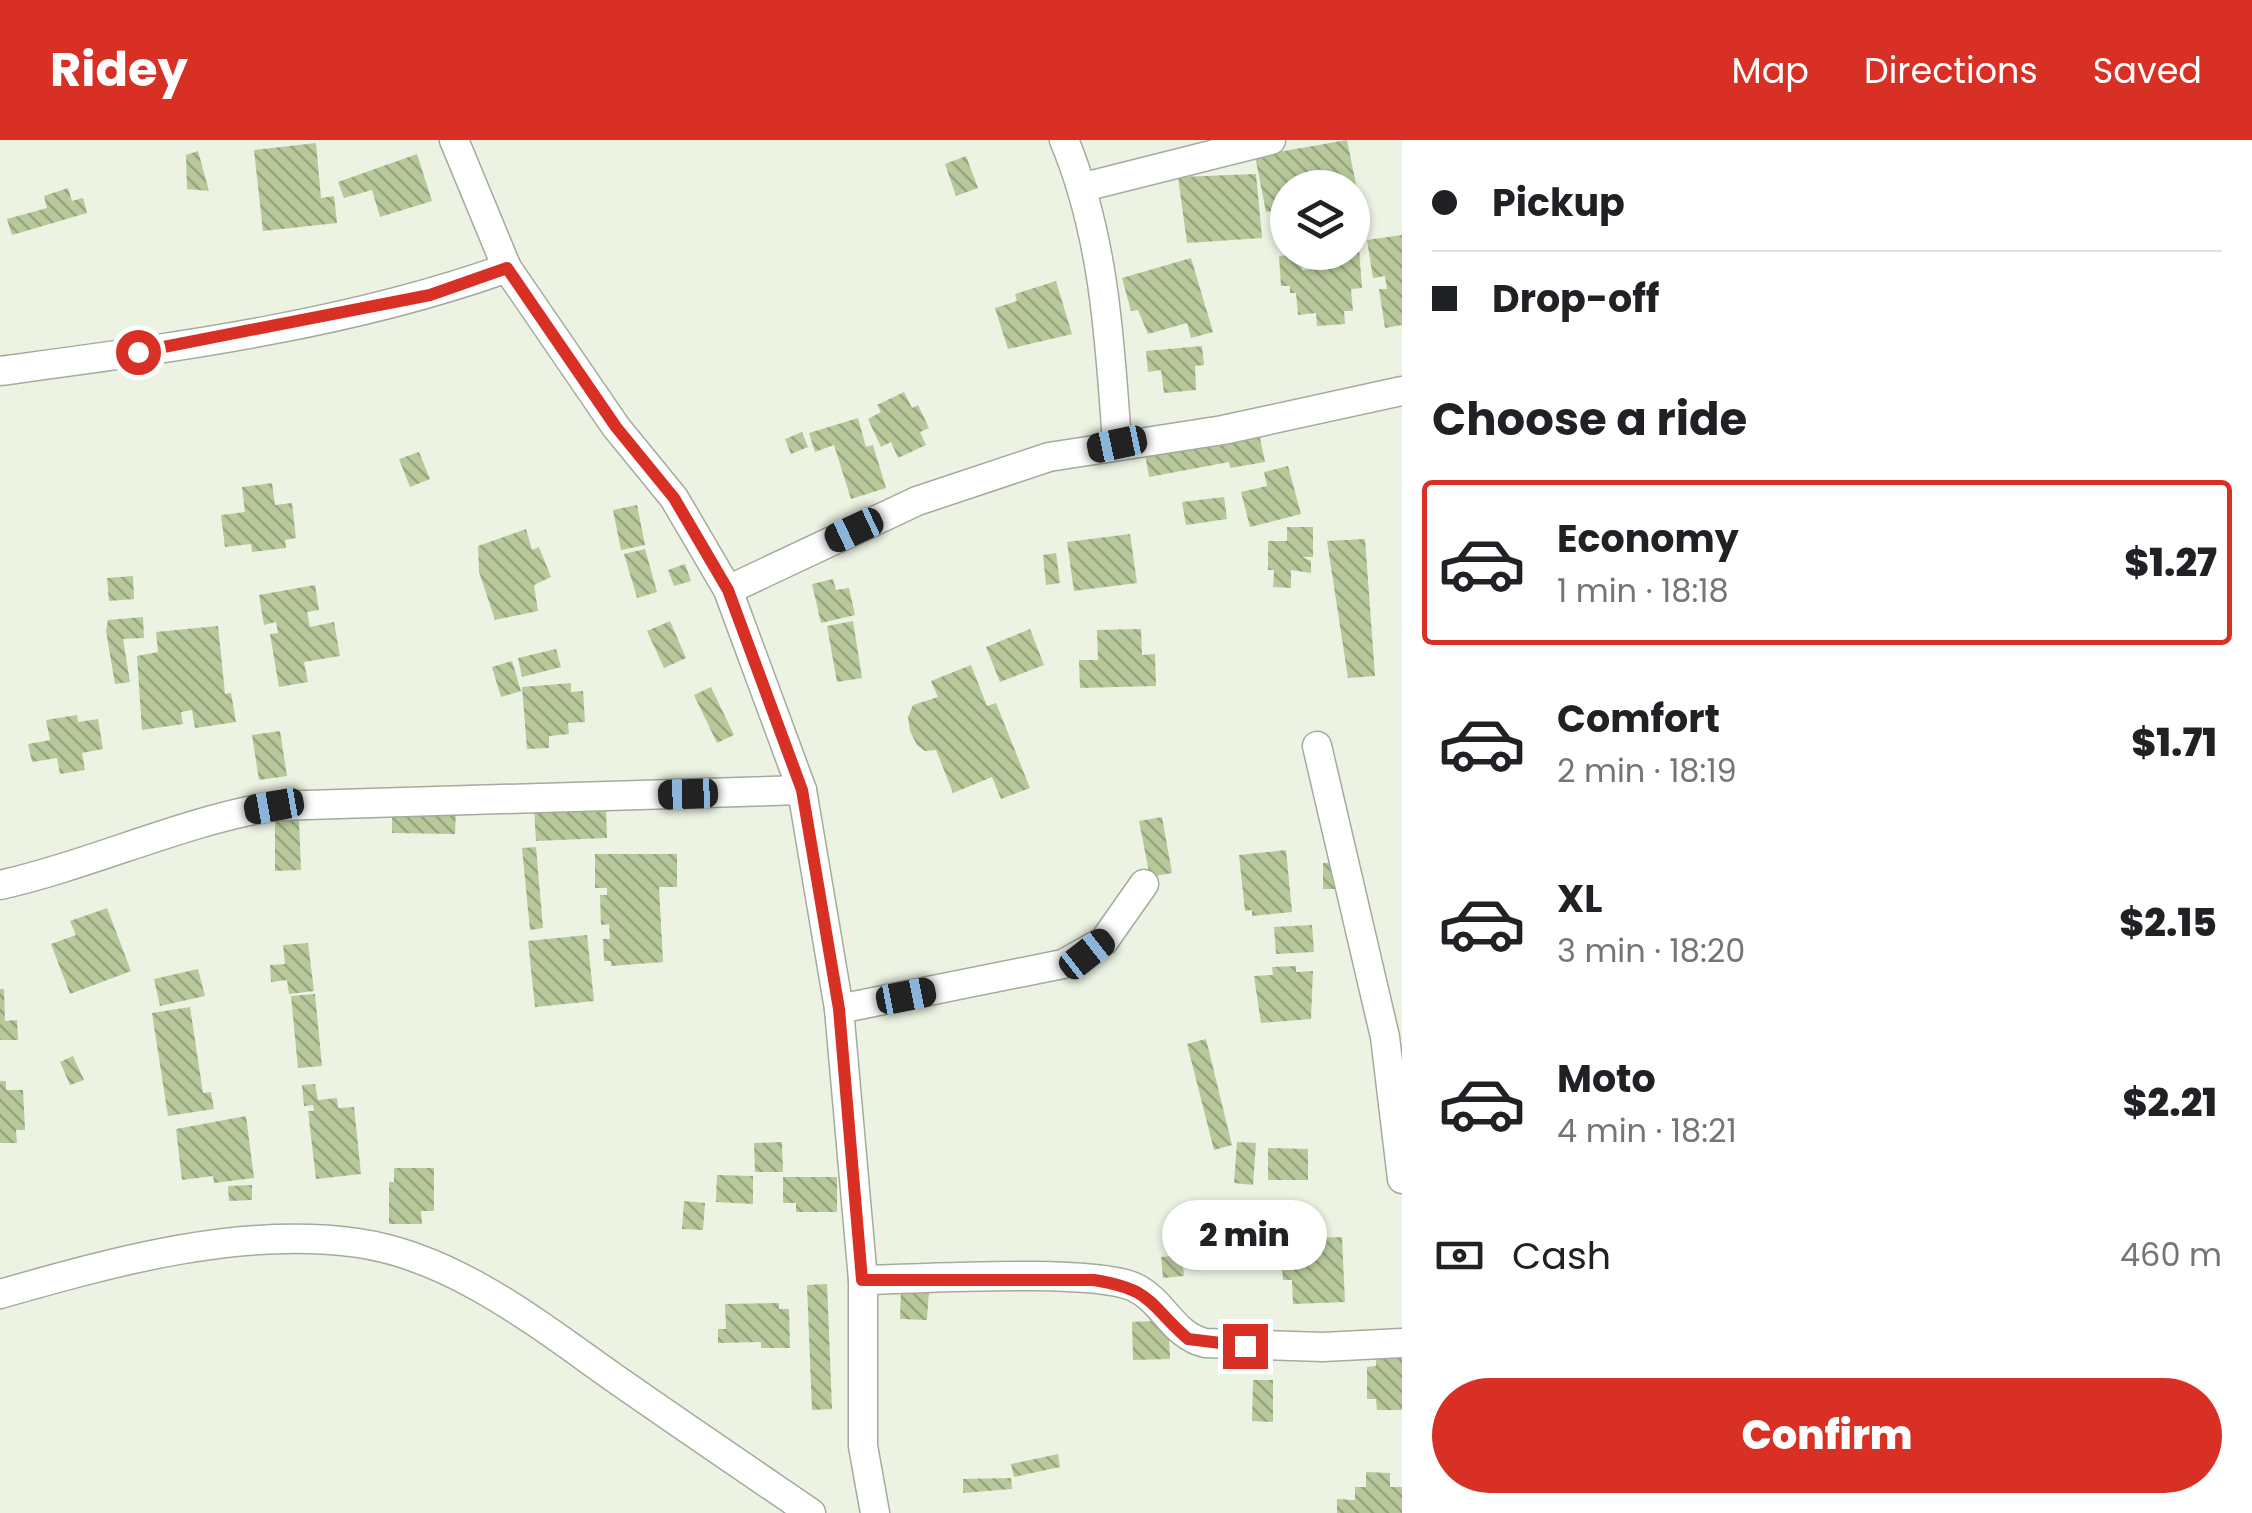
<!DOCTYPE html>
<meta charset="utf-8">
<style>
:root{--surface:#fff;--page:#f2f2f2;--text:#202124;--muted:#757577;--line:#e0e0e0;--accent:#d93025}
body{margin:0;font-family:Poppins,sans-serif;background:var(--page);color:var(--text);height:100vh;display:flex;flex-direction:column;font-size:38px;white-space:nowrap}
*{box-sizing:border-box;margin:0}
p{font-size:32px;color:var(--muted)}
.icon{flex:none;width:55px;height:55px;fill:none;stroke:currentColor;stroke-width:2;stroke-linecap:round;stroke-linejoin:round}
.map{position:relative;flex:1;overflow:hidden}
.drawer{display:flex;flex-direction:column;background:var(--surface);width:850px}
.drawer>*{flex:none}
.guide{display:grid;align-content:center;height:220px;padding:0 30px;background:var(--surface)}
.buttons{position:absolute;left:1270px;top:30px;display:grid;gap:20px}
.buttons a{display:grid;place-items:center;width:100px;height:100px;border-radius:50%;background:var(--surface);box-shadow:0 2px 8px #0004;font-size:50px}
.end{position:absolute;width:45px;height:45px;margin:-22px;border:12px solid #d93025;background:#fff;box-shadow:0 0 0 5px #fff}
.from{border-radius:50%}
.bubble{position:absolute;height:70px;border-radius:35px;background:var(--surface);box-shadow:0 2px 8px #0004;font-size:32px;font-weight:800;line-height:70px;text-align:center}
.car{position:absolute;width:30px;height:60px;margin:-30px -15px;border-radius:12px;box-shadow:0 0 8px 2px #0007;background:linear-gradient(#222 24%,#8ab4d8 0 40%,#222 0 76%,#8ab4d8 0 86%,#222 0)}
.guide b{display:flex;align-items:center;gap:35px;height:95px;font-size:38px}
.guide b+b{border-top:2px solid var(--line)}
.guide i{width:25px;height:25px;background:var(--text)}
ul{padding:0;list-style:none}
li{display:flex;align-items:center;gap:30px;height:165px;margin:0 20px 15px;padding:0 10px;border:5px solid transparent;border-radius:10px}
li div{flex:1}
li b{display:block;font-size:38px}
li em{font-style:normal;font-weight:800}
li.on{border-color:var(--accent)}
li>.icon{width:90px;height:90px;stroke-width:1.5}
h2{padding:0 30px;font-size:45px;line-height:120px}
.pay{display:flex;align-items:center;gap:25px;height:110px;padding:0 30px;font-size:38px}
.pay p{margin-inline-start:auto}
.action{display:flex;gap:20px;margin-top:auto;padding:20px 30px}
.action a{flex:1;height:115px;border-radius:60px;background:var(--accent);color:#fff;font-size:40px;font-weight:800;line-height:115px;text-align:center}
header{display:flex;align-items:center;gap:60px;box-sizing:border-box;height:140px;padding:0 50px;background:var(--accent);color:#fff}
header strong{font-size:48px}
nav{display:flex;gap:55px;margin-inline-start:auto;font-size:35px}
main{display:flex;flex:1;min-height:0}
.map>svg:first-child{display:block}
.building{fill:url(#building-back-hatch)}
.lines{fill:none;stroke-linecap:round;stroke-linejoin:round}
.street-casing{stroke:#a5ab9c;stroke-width:31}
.street{stroke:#fff;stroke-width:28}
.route{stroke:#d93025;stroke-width:12}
</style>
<header>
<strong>Ridey</strong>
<nav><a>Map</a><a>Directions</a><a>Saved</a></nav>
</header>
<main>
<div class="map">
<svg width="1402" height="1373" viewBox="0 0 1402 1373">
<defs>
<pattern id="building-back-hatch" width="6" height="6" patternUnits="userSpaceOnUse" patternTransform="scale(2.5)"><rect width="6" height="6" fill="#b7c99a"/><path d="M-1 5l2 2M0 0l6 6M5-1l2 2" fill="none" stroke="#96a47e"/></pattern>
</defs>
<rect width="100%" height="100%" fill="#ecf3e2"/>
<!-- building -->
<g class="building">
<path d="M1347,0L1358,54L1352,55V48H1288V68L1266,72L1255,16Z"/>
<path d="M316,3L321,58L334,56L337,83L263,91L254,10Z"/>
<path d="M198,11L209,51L187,49L186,15Z"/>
<path d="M417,14L432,61L380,77L372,50L344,58L338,42Z"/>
<path d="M966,16L978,48L956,56L945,24Z"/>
<path d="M1256,34L1262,98L1187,103L1178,37Z"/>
<path d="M68,48L72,61L83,58L87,73L12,95L7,79L47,68L44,56Z"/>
<path d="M1402,95V185L1385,188L1379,149H1387L1385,136L1373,138L1367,100Z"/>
<path d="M1358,96L1362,148L1351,149L1353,171H1344L1345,184L1317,186L1316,173L1298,175L1296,153H1290V146H1281L1279,116L1301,114L1302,130L1315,129V117L1352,112V97Z"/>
<path d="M1191,118L1213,192L1191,198L1187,183L1148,194L1138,170L1131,171L1122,138Z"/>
<path d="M1056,141L1072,194L1008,209L995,168L1017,161L1015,154Z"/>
<path d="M1202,206L1204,225L1195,226L1196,250L1164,253L1161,230L1148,232L1146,211Z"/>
<path d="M904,252L912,268L918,265L929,288L920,292L926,305L898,318L891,302L881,307L868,279L881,272L877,265Z"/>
<path d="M858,278L866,307L873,305L886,348L851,359L834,305L815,312L809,293Z"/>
<path d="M802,292L808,307L791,314L785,299Z"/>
<path d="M1259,293L1265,322L1230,328L1229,322L1149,337L1145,314Z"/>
<path d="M419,312L430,339L410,347L399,319Z"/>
<path d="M1288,326L1301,374L1250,387L1241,352L1267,346L1264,332Z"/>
<path d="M272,343L275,365L292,363L296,398L285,400L286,408L252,412L251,404L225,407L221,375L245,372L242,347Z"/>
<path d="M1224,357L1227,379L1186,385L1182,362Z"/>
<path d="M637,365L645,405L621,410L613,370Z"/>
<path d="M1287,387H1313V417H1302L1311,421V433L1291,430V448L1273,447L1274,430H1268V401H1287Z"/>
<path d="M526,389L532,410L539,407L551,437L534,445L538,471L495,480L479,432L478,406Z"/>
<path d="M1130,394L1137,443L1074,451L1067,402Z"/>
<path d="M1365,399L1375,536L1348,538L1327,401Z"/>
<path d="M645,409L657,452L637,458L624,414Z"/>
<path d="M1056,413L1060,443L1046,445L1043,415Z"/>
<path d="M685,424L691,441L674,446L668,430Z"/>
<path d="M133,436L134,459L109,461L107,438Z"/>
<path d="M833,439L836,450L849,448L855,475L821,483L812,444Z"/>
<path d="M315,445L319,470L307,472L310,487L334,482L340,516L304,522L308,542L279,547L270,494L278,493L276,482L264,485L259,455Z"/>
<path d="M143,477L144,498L123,499L130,542L115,544L106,491L108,480Z"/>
<path d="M670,481L686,518L664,528L647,491Z"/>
<path d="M853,481L862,538L837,542L827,486Z"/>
<path d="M218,486L225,554L231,553L236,582L195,588L192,570L181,572L183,584L142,590L137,516L158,512L156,492Z"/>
<path d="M1030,489L1044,525L1000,542L986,507Z"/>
<path d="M1141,489L1142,515L1155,514L1156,546L1080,548L1079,520H1098L1097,490Z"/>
<path d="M556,509L561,527L522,537L518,518Z"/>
<path d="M512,521L521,551L501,557L492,527Z"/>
<path d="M971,525L987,566L996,563L1030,648L1001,659L992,637L953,653L936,610L925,611L917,605L910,591L908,577L913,565L938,557L931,541Z"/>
<path d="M571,543V552L583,551L585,582L568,583L569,594L549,596V608L527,609L522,547Z"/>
<path d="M711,547L734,595L717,603L694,555Z"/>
<path d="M77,575L78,582L98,579L103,609L82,613L85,630L60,634L57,618L32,622L28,604L50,600L46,580Z"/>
<path d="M280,591L287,636L259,640L252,595Z"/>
<path d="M606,666L607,698L536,701L534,668Z"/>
<path d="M392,668L456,669L455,694L392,693Z"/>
<path d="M1162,677L1172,733L1150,737L1139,681Z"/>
<path d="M275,680H299L301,730L275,731Z"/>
<path d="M536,707L543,788L530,790L522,708Z"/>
<path d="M1286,710L1292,772L1252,776V770L1245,771L1239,715Z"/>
<path d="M595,714H677V747H659L663,822L611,826V821H604L603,799H610L609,784L601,785L600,755H607V748H595Z"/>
<rect x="1323" y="723" width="17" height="26"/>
<path d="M107,768L131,831L70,854L51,804L76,795L70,781Z"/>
<path d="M1312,785L1314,812L1276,814L1274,787Z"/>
<path d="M587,795L594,861L535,867L528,801Z"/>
<path d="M308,803L314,851L289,854L287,840L271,842L270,825L285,824L283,805Z"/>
<path d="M1296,826V832L1313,831L1311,879L1261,883L1254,836L1273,835L1272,827Z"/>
<path d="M198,829L205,856L160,866L154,839Z"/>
<path d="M0,849H4L5,881L17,880L18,900H0Z"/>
<path d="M315,854L322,926L298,928L291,856Z"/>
<path d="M190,867L203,953L211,952L214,969L168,976L152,873Z"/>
<path d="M1206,899L1232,1005L1214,1010L1187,904Z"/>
<path d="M73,916L84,940L70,945L60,922Z"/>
<path d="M0,941H6V950H23L25,990H16L17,1003H0Z"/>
<path d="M315,944L318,960L337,958L338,968L354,967L361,1034L316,1039L308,971H314L313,965L304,966L302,945Z"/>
<path d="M246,976L254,1038L214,1043L213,1036L182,1040L176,989Z"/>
<path d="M782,1002L783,1032H755L754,1003Z"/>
<path d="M1237,1002L1256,1003L1253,1045L1234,1043Z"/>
<path d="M1268,1008L1308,1009V1040H1268Z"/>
<path d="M394,1028H434V1071H421L422,1084H389V1042H394Z"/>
<path d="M717,1035L753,1036V1064L716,1062Z"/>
<path d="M783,1037H837V1072H796V1063H783Z"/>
<path d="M252,1045V1060L229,1061L228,1046Z"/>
<path d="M684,1061L705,1063L703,1090L682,1089Z"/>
<path d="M1342,1097L1345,1162L1293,1164L1292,1140H1283L1281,1112L1291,1111V1099Z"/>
<path d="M1182,1115L1184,1136L1163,1138L1161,1117Z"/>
<path d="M827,1144L832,1269L812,1270L807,1145Z"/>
<path d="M901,1148L929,1149L927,1180L900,1179Z"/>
<path d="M779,1163V1169H789L790,1208H761V1202L718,1203V1189H726L725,1164Z"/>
<path d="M1168,1180L1170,1219L1133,1220L1132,1182Z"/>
<path d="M1402,1217V1270H1377L1376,1259H1367V1227L1376,1226V1218Z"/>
<path d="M1253,1240H1273V1282L1252,1281Z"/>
<path d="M1058,1314L1060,1327L1014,1337L1011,1324Z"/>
<path d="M1366,1332L1390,1333V1347H1402V1373H1337V1359L1355,1360V1347H1366Z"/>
<path d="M1011,1338L1012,1349L963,1353V1339Z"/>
</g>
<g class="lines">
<!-- street casing -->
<g class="street-casing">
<g id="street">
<path d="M454,0L507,128L616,287L674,358L728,450L802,650L839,869L863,1140V1306L875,1373"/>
<path d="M1064,0C1104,95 1110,201 1117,303"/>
<path d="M1084,47L1271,0"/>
<path d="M0,231C170,208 345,186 507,128"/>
<path d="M728,450L917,361L1049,317L1223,290L1402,251"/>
<path d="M1317,606L1385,897L1402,1039"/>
<path d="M0,745C93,724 180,682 274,666L802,650"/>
<path d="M839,869L1063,824L1104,801L1144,744"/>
<path d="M863,1140C917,1139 1092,1128 1134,1147C1164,1161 1172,1195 1205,1203L1323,1207L1402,1203"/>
<path d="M0,1154C113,1122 240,1086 358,1103C457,1117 544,1189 623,1244C686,1288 748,1330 811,1373"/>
</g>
</g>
<!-- street -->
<use href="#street" class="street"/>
</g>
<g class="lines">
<!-- route -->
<path class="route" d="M138,212L430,155L507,128L616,287L674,358L728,450L802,650L839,869L862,1140H1094C1154,1150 1147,1163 1188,1199L1245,1206"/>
</g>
</svg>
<div class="buttons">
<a><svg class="icon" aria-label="layers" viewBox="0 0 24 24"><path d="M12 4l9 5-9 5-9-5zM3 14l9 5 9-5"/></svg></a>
</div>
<i class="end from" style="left:138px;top:212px"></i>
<i class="end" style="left:1245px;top:1206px"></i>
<div class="bubble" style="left:1162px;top:1060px;width:165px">2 min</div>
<i class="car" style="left:1117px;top:304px;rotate:258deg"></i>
<i class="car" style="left:854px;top:390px;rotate:245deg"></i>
<i class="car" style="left:688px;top:654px;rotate:268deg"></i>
<i class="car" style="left:274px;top:666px;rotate:260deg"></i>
<i class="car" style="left:1087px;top:814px;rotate:52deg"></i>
<i class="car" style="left:906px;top:856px;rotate:79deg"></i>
</div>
<section class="drawer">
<div class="guide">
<b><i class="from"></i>Pickup</b>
<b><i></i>Drop-off</b>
</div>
<h2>Choose a ride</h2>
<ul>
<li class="on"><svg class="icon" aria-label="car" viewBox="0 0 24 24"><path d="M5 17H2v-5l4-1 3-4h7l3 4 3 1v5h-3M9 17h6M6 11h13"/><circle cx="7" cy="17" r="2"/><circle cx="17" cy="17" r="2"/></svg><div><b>Economy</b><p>1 min · 18:18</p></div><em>$1.27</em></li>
<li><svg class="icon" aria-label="car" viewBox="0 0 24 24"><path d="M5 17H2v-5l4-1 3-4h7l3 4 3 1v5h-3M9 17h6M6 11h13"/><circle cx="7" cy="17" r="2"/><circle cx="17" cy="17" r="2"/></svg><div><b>Comfort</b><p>2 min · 18:19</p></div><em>$1.71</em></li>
<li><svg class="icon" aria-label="car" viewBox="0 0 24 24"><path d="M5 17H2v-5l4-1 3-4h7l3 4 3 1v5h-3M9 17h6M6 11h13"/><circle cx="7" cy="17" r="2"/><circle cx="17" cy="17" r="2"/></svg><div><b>XL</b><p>3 min · 18:20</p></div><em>$2.15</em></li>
<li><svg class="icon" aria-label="car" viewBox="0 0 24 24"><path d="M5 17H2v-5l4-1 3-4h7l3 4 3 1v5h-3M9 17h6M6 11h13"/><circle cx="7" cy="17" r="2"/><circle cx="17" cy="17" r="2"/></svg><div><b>Moto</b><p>4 min · 18:21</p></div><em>$2.21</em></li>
</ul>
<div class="pay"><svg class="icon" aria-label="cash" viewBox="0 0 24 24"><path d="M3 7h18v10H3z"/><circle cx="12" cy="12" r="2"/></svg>Cash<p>460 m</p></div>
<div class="action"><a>Confirm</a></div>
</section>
</main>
